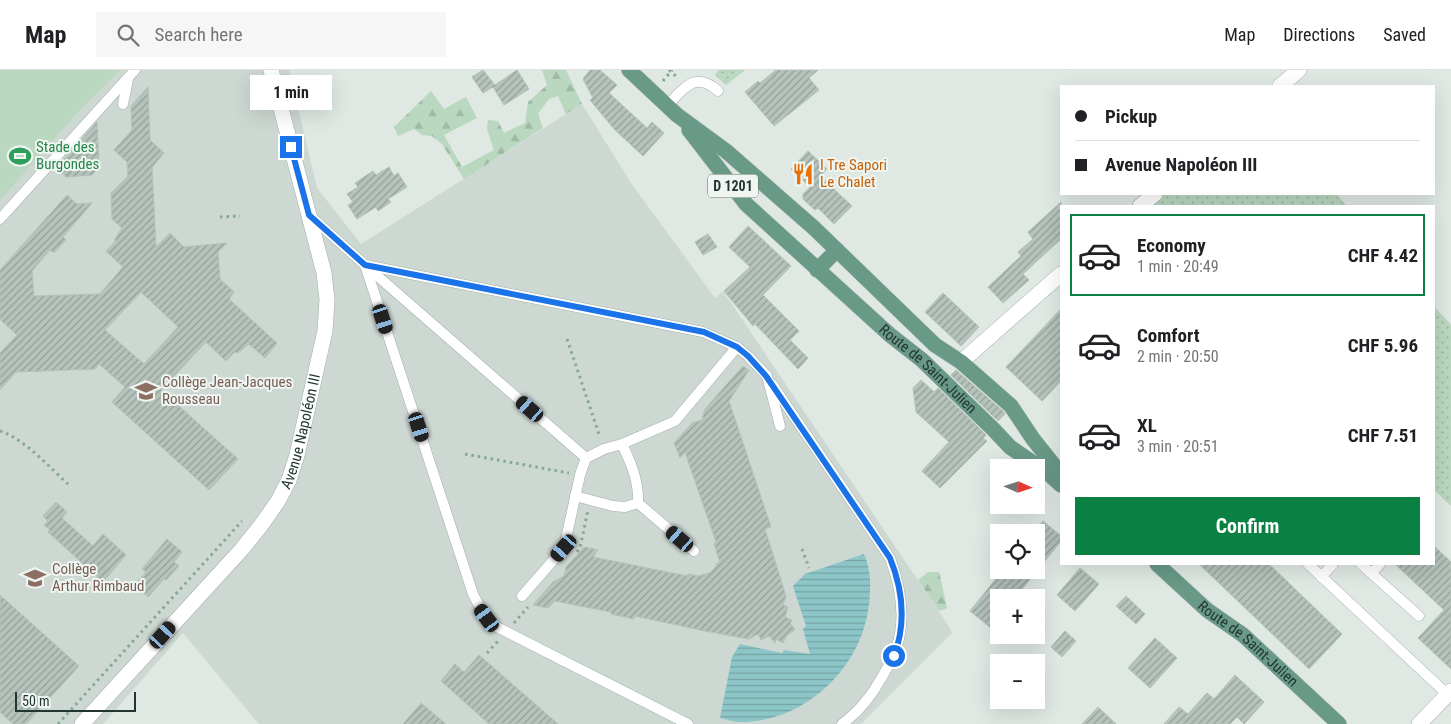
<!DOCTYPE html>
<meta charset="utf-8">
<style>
:root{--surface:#fff;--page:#f6f6f6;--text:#202124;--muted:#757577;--line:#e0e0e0;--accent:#0b8043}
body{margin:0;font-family:"Roboto Condensed",sans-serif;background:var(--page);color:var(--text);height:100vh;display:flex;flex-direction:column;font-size:19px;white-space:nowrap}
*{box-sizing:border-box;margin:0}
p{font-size:16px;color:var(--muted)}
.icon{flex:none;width:28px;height:28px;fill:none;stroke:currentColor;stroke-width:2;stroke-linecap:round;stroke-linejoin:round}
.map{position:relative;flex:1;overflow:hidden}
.drawer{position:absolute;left:1060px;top:135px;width:375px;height:360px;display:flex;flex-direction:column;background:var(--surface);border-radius:0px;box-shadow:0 5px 20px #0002}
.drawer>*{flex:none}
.guide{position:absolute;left:1060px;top:15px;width:375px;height:110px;border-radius:0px;box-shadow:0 5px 20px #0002;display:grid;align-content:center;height:110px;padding:0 15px;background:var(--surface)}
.needle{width:32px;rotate:93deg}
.controls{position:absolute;left:990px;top:389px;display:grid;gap:10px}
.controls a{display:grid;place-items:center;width:55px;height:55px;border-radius:0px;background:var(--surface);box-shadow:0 5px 20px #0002;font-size:25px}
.scale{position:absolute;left:15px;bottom:12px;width:121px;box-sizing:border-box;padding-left:5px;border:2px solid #22362f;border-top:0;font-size:14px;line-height:18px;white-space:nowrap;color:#22362f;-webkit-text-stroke:4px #eff6f2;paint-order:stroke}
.end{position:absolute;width:22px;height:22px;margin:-11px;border:6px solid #1a73e8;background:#fff;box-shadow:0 0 0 2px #fff}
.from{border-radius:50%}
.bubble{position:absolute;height:35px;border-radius:0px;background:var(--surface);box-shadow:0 5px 20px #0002;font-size:16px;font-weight:700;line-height:35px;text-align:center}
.car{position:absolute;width:15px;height:30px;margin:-15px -8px;border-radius:6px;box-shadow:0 0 4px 1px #0007;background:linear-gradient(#222 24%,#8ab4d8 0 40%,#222 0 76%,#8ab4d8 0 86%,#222 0)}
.guide b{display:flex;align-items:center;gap:18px;height:48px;font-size:19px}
.guide b+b{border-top:1px solid var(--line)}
.guide i{width:12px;height:12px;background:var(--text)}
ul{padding:9px 0 0;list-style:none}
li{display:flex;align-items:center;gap:15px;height:82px;margin:0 10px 8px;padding:0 5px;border:2px solid transparent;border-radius:0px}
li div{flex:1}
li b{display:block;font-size:19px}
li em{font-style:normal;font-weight:700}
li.current{border-color:var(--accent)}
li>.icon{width:45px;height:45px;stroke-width:1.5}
.cta{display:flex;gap:10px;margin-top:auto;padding:10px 15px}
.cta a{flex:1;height:58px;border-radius:0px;background:var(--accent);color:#fff;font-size:20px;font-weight:700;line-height:58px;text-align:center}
header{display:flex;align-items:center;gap:30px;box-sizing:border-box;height:70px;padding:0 25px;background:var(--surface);border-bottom:1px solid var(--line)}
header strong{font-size:24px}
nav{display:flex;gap:28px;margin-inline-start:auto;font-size:18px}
.search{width:350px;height:45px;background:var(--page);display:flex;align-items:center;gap:12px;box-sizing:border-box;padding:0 18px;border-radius:0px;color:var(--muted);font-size:19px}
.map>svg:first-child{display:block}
.built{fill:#ced8d2}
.grass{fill:url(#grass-dots)}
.forest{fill:url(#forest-firs)}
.pitch{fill:#bad7bf}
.water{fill:url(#water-rules)}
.building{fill:url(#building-hatch);stroke:#b3c1b9;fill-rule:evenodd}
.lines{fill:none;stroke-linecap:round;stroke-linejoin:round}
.service-casing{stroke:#a3afa9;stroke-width:11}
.minor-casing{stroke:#a3afa9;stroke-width:16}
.primary-casing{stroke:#bdc3c1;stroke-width:16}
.path{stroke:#83a898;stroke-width:3;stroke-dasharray:2.5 4;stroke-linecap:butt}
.service{stroke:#fff;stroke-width:10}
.minor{stroke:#fff;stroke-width:15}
.primary{stroke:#699987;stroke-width:15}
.route{stroke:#1a73e8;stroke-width:6}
.labels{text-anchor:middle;stroke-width:4;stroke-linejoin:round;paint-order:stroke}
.shield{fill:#eff6f2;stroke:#60706a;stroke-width:1}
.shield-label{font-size:14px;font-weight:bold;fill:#22362f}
.leisure-label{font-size:15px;fill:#27864d;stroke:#eff6f2;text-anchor:start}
.food-label{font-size:15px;fill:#c56008;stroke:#eff6f2;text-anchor:start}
.street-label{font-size:15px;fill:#22362f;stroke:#eff6f2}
.education-label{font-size:15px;fill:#785e54;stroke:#eff6f2;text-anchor:start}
</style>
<header>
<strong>Map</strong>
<div class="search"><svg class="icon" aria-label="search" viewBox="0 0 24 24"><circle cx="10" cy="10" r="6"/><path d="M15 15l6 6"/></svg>Search here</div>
<nav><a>Map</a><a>Directions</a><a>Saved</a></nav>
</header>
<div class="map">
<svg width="1451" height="654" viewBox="0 0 1451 654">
<defs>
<pattern id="grass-dots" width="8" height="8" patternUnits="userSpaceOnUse" patternTransform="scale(1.25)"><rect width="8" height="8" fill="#bad7bf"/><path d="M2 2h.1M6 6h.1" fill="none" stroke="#a0b9a4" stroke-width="1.8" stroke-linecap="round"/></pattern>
<pattern id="forest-firs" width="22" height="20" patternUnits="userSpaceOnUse" patternTransform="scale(1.25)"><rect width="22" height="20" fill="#bad7bf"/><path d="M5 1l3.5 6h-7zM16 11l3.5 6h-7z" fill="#a0b9a4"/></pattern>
<pattern id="water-rules" width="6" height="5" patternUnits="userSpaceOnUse" patternTransform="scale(1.25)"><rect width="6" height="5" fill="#8dc6c8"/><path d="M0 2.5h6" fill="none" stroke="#73a2a3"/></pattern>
<pattern id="building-hatch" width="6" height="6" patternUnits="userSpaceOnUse" patternTransform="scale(1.25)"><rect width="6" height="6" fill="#b5c3bc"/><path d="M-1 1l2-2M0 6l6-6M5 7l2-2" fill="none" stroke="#939f99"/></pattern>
</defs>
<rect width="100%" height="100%" fill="#dfe8e3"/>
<!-- built -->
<path class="built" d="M0,0H289L317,118L361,174L582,34L631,113L715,228L723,221L950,558L952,563L861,654H259L183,563L103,654H0Z"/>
<!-- grass -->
<g class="grass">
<path d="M719,0H745L726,15L715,5Z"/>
<path d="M1163,124H1336L1347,136H1149Z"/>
<path d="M1434,236L1451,255V436L1434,420Z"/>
</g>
<!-- forest -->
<g class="forest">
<path d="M542,0H566L582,34L566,44L558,26L549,29L538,44L543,58L464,109L442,74L432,66L422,65L414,59L398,66L394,57L431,21L444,39L466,27L477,48L444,65L462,97L494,80L487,59L488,50L498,51L504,63L525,53L528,32L547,15Z"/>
<path d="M928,502H939L947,538L939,541L918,510Z"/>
</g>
<!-- pitch -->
<path class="pitch" d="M0,0H120L78,42L0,130Z"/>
<!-- water -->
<path class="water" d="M864,484C872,501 871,523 868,541C858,602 802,653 739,652C733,652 726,649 720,648L732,587L740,574L782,583L784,580L810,584L803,559L806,556L793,516L805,504Z"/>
<!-- building -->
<g class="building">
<path d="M483,0L495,15L517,0L529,19L504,35L493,17L483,23L472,7Z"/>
<path d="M590,0H600L617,15L609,23L647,58L652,52L664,63L643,86L615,60L590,30L593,28L583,9Z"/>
<path d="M776,0H818L809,8L819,20L774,56L745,22L758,11L760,13Z"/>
<path d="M148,17L150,70L164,83L152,97L156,177L170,163L184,177L227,173L218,182L220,209L234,222L229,229L277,273L265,288L249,274L238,283L235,282L226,291L206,272L161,320L238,389L209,420L112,332L125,317L99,294L95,299L16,302L0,320V283L17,265L0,249V200L67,125L77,134L92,133L63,167L66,170L54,183L50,180L32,201L34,226L100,224L123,197L106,181L115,172V169L122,158L112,149L111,123L128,106L127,92L114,80L132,60L131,36ZM141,222L178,257L144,294L105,260Z"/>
<path d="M97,52L99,97L92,105L66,107L56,98Z"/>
<path d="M808,81L827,99L820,106L852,136L834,154L818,138L815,140L803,129V124L810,117L791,99Z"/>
<path d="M389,97L394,106L398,103L407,117L388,129L391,132L378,141L376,137L357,149L348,135L353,132L347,124L358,117L355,113L373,101L376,105Z"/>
<path d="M1061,132V169L1023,204L1029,210L1003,233L988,217L1021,186L1018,182L1033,169L1028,162Z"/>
<path d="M748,156L791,196L763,225L799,261L790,270L808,288L798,299L755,254L753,256L724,221L750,197L729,177Z"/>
<path d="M708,164L717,177L703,185L695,172Z"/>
<path d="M943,223L979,257L961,276L925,242Z"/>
<path d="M1061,239V311L1042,331L1006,297Z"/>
<path d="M743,296L749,300L729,331L771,457L765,459L786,526L783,535L788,537L785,547L792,550L790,553L795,560L787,565L783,573L776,569L775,573L769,566L761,570L758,564L749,569L705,561L635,546L634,549L611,544V542L555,531L548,538L533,535L553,512L564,506L566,497L584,477L598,480L593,487L687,506L688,504L698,506L710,503L716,496V494L720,492L714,474L716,472L685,382L680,388L674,373L692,353L702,350L705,339Z"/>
<path d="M956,300L1004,342L1005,344L998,351L951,305Z"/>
<path d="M921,310L934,322L938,318L986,365L983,368L987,371L940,418L922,401L949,372L916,342L913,318Z"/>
<path d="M56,432L67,442L62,448L93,476L103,464L126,485L103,512L48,462L50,460L44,455L48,451L43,446Z"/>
<path d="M1043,451L1061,466V471L1015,528H999V548L991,558L970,541L1003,500H1036V459Z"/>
<path d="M167,469L182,482L174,492L179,496L166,510L164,509L148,527L135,515L146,502L142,499Z"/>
<path d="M1434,476L1451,492V599L1418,568L1444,540L1395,494H1434Z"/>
<path d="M1199,494H1269L1342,564L1309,599Z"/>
<path d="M1080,498L1099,514L1075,541L1057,525Z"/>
<path d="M0,525L79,596L26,654H13L0,642Z"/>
<path d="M1126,526L1145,544L1136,554L1116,536Z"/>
<path d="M1065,561L1076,571L1062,587L1051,577Z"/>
<path d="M1155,568L1177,588L1150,618L1128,598Z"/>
<path d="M479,585L558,654H489L441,611L455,594L464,602Z"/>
<path d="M1235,605L1264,632L1244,654L1237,647L1230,654H1164L1179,637L1188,644L1207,623L1214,629Z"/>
<path d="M421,633L446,654H403Z"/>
<path d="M1098,637L1116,654H1082Z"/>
</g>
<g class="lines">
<!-- service casing -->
<g class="service-casing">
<g id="service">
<path d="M123,34L128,9"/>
<path d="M667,36C683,19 695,0 718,21"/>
<path d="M309,145L365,195L703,262L737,277L748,286L767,306L780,356"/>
<path d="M0,149L135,0"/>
<path d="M365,195L473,524C479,537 485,546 495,556L688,654"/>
<path d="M366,196L586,388"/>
<path d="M772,314L890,488C900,515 906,547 897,576C894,587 888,597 882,607C872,625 859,642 842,654"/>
<path d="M622,374C631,393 639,411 638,433L694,481"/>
<path d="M575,426L613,436L625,437L638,433"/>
<path d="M1308,494L1447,624"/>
<path d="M1361,494L1419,546"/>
<path d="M1372,503L1380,494"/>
<path d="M1321,507L1333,494"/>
<path d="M522,526L564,478L580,405L586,388L604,379L622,374L675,351L737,277"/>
</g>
</g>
<!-- minor casing -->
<g class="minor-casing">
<g id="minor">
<path d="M1280,16L1299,0"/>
<path d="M1140,136L1155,124"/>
<path d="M961,292L1061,204"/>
<path id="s1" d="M82,654L242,479L262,454L278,431L289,410L297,385L325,261L327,230L324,203L271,0"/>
<path d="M1419,654L1451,621"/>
</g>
</g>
<!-- primary casing -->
<g class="primary-casing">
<g id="primary">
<path d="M629,0L677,45L726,81L814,158L935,275L961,292L1011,336L1033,369L1061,404"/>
<path id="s2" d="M689,60L746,134L890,265L922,290L993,359L1010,377L1049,404L1061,415"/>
<path d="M817,200L837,180"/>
<path id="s3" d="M1157,494L1207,540L1243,565L1339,654"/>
</g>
</g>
<!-- path -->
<g class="path">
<path d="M669,0L678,8"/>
<path d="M663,11L672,0"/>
<path d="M220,147L240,146"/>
<path d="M567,269L600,367"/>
<path d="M0,361C25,369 49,397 69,415"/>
<path d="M465,384L569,403"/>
<path d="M802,479L809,498"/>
<path d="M577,482L580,478L588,440"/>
<path d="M514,553L528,537"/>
<path d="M487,583L498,571"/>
<path d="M58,654L242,451"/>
</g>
<!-- service -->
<use href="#service" class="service"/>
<!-- minor -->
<use href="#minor" class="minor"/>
<!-- primary -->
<use href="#primary" class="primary"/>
</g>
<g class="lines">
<!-- route -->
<path class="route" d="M291,77L309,145L365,195L704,262L737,277L748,286L766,306L890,488C903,520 906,554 894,586"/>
</g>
<!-- icons -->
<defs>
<g id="stadium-bare" transform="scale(1.725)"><path d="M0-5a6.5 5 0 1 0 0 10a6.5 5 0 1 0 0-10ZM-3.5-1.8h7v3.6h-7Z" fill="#2e9e5b" stroke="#eff6f2" stroke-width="2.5" paint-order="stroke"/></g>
<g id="restaurant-bare" transform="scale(1.725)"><path d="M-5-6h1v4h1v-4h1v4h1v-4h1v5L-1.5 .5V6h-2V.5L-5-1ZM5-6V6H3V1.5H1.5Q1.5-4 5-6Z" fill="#e8710a" stroke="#eff6f2" stroke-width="2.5" paint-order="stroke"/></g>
<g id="school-bare" transform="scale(1.725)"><path d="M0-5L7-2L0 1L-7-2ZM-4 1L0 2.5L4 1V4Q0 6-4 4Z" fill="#8d6e63" stroke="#eff6f2" stroke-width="2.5" paint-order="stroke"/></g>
</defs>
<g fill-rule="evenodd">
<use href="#stadium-bare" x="20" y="86"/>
<use href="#restaurant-bare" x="803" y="104"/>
<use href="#school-bare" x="146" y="321"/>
<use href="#school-bare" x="35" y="508"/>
</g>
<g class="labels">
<!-- shield labels -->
<rect class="shield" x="708" y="104.5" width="50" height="23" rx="4"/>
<g class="shield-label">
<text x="733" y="121">D 1201</text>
</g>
<!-- leisure labels -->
<g class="leisure-label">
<text x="36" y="82">Stade des<tspan x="36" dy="17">Burgondes</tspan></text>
</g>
<!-- food labels -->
<g class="food-label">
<text x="820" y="100">I Tre Sapori<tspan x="820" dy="17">Le Chalet</tspan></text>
</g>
<!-- street labels -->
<g class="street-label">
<text dy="5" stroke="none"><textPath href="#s2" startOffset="339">Route de Saint-Julien</textPath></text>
<text dy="5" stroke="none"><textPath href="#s1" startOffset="371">Avenue Napoléon III</textPath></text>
<text dy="5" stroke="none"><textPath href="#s3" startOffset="121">Route de Saint-Julien</textPath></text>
</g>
<!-- education labels -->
<g class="education-label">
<text x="162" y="317">Collège Jean-Jacques<tspan x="162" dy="17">Rousseau</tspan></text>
<text x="52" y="504">Collège<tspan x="52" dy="17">Arthur Rimbaud</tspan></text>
</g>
</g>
</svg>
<div class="controls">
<a><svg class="needle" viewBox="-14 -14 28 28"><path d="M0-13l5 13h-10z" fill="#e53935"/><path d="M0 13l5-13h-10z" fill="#757577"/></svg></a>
<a><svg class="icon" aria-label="locate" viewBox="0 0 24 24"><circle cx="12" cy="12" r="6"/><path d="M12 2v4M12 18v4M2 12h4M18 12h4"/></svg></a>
<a>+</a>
<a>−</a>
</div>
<div class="scale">50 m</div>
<i class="end from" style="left:894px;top:586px"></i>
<i class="end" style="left:291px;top:77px"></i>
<div class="bubble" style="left:250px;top:5px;width:82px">1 min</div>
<i class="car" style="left:383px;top:249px;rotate:162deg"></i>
<i class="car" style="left:530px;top:339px;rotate:311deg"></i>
<i class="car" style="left:419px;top:357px;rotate:162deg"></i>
<i class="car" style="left:680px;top:469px;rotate:311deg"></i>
<i class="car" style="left:564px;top:478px;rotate:221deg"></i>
<i class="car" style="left:487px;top:548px;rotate:324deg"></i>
<i class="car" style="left:163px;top:565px;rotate:42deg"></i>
<div class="guide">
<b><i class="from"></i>Pickup</b>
<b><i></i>Avenue Napoléon III</b>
</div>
<section class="drawer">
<ul>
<li class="current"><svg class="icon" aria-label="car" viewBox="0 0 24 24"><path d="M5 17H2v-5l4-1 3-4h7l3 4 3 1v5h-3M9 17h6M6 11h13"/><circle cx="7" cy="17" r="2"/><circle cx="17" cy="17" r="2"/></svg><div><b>Economy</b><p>1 min · 20:49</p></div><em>CHF 4.42</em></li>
<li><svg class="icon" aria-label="car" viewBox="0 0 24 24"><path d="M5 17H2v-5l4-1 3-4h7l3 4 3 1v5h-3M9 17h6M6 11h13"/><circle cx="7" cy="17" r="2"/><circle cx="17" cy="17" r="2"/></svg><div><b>Comfort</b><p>2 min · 20:50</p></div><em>CHF 5.96</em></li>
<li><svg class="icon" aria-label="car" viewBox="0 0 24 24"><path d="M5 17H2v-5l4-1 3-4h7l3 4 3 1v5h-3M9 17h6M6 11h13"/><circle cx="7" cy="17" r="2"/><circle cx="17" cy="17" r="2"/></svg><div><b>XL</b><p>3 min · 20:51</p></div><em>CHF 7.51</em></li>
</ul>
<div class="cta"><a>Confirm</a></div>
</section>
</div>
